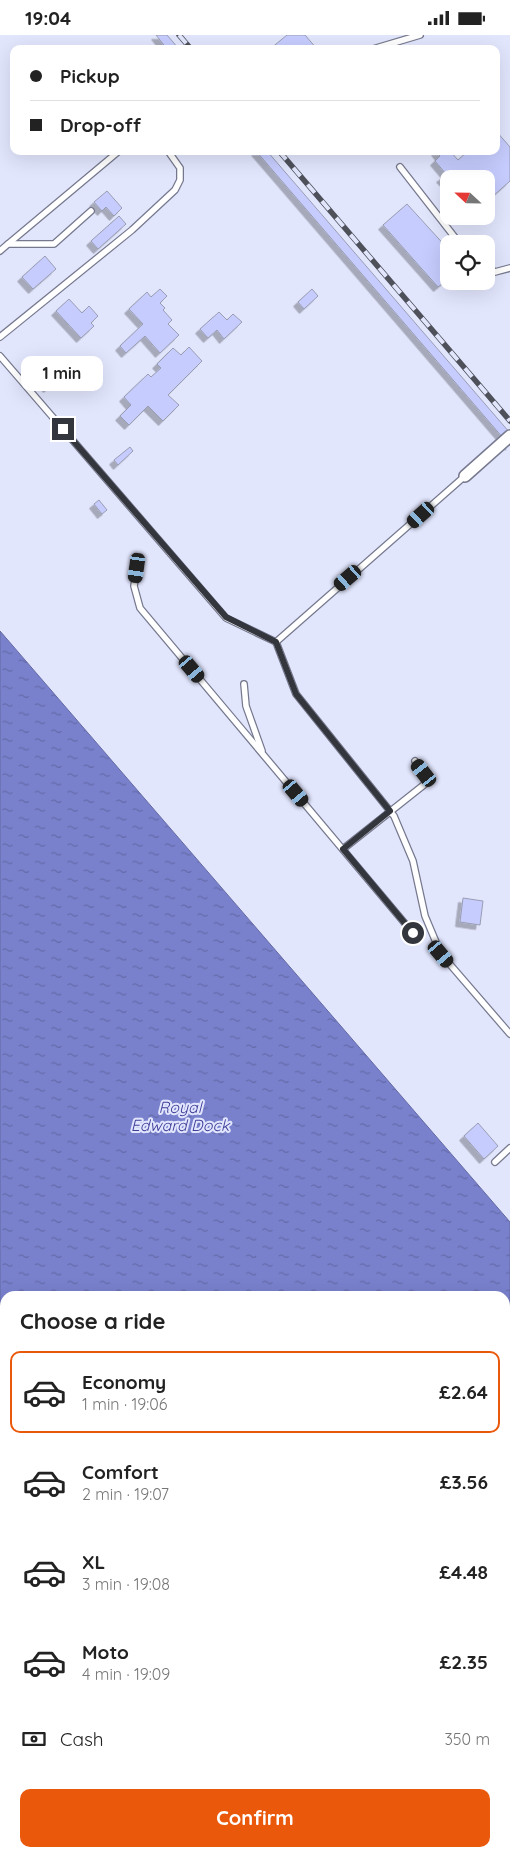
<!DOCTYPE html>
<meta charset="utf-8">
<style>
:root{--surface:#fff;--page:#f2f2f2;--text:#222;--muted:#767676;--line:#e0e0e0;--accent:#ea580c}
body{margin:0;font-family:Quicksand,sans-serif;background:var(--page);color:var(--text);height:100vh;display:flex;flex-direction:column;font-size:19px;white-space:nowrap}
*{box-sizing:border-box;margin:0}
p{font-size:16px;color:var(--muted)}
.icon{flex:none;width:28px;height:28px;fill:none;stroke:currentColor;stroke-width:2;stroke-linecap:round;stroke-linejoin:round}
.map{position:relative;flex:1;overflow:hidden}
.drawer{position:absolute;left:0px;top:1256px;width:510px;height:566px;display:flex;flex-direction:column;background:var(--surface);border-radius:15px 15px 0 0;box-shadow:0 5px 20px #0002}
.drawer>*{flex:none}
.hud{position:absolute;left:10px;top:10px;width:490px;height:110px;border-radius:10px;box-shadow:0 5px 20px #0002;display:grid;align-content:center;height:110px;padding:0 20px;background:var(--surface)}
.needle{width:32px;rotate:292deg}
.buttons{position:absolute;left:440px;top:135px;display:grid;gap:10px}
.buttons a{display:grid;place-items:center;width:55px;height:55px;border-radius:10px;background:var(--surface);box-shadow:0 5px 20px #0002;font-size:25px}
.end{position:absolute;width:22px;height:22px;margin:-11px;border:6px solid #34363e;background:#fff;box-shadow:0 0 0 2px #fff}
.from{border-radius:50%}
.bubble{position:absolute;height:35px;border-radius:10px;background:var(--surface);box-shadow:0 5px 20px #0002;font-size:16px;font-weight:700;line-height:35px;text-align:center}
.car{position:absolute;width:15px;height:30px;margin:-15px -8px;border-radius:6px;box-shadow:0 0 4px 1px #0007;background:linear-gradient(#222 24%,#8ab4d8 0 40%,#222 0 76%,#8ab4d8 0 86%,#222 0)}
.hud b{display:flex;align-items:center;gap:18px;height:48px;font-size:19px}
.hud b+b{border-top:1px solid var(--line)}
.hud i{width:12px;height:12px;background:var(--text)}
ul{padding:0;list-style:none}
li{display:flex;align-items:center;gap:15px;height:82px;margin:0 10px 8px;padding:0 10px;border:2px solid transparent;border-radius:10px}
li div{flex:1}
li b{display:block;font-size:19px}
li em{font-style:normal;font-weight:700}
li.selected{border-color:var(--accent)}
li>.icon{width:45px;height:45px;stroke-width:1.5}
h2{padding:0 20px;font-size:22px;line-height:60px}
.pay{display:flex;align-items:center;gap:12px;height:55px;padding:0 20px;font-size:19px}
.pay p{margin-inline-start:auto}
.primary-button{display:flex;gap:10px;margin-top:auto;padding:10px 20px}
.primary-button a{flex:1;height:58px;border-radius:10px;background:var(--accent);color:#fff;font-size:20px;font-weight:700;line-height:58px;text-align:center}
.status{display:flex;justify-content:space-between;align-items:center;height:35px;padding:0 25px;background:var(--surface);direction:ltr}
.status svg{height:14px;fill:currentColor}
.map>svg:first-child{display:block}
.water{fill:url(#water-ripples);stroke:#646aa2}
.building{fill:#c6cdfe;stroke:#999db2;filter:url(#shadow)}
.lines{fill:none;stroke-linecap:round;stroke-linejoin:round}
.service-casing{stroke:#76798e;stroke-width:8}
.minor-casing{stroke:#76798e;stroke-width:14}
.service{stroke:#fff;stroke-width:5.5}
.minor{stroke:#fff;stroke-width:11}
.rail-casing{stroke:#4e505a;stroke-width:5.5}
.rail{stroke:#e2e6fd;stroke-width:4;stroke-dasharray:11;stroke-linecap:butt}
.route{stroke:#34363e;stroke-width:6}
.labels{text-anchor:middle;stroke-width:4;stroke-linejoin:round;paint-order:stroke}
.water-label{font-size:16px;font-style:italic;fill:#3e3d98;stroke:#e2e6fd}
</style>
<div class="status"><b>19:04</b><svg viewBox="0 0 49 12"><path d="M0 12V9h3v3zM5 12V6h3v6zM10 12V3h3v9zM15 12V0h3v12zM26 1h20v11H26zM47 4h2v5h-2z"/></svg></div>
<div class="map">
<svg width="510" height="1822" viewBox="0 0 510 1822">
<defs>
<pattern id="water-ripples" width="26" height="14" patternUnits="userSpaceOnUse" patternTransform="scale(1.25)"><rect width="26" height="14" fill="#7981cd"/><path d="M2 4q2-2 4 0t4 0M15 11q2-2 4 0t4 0" fill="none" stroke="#646aa8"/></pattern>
<filter id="shadow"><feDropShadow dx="-4.5" dy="4.5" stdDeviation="0" flood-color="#0004"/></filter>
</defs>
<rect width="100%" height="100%" fill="#e2e6fd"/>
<!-- water -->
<g class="water">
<path d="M0,596L510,1187V1389L505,1391V1261H5V1552L0,1558Z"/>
<path d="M505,1760H510V1822H272L282,1818H505Z"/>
</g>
<!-- building -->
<g class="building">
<path d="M156,0H167L179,14H167Z"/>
<path d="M287,0H305L317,14H270Z"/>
<path d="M496,96L510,112V146L492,162L486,156V144H449V151L441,143L446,139L435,126L440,121L436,116H450L458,125L468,116H496Z"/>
<path d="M256,116H267L510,398V411Z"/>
<path d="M107,156L122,173L114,181L106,172L102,176L94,167Z"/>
<path d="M407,169L449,215V243L438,252L383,190Z"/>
<path d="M119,181L126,189L98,214L91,206Z"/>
<path d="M45,221L56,234L33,254L22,242Z"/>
<path d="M160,254L167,261L160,268L165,273L163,275L172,285L168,289L179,300L160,318L145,301L126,318L120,311L143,289L129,274L147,257L151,262Z"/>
<path d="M312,254L318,261L304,274L298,267Z"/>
<path d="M69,264L82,278L89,271L98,281L91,288L94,291L81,303L56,276Z"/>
<path d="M219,277L227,285L233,279L242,287L224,304L217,295L208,303L200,294Z"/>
<path d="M189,312L202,326L168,360L179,370L163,386L148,371L129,390L120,381L131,370L124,362L148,339L151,342L161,333L157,329L173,313L181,320Z"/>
<path d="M35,323L55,347L48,353L28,329Z"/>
<path d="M130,412L133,416L118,430L114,425Z"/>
<path d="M99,465L107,475L102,479L94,469Z"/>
<path d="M463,863L483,866L480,890L460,887Z"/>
<path d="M478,1088L498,1111L484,1124L464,1101Z"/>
<path d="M510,1450V1656L505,1658V1451Z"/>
</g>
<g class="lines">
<!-- service casing -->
<g class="service-casing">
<g id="service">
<path d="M373,14L420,0"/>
<path d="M400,132L460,209"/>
<path d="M8,209L119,116"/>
<path d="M0,216L8,209H54L91,176"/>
<path d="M486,232L495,237L510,233"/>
<path d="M0,302L132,195L175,155L180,145V133L168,116"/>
<path d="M0,321L226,583L276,607"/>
<path d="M465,441L276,607L296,659L394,781L413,826L425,881L441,919L510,999"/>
<path d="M137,533L134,551L140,573L413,898"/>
<path d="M244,649L246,671L262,716"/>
<path d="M343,814L425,749L424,738L415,726"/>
<path d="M495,1127L510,1113"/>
<path d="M505,1412L510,1410"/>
<path d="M0,1603L5,1601"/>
<path d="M505,1695L510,1694"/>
<path d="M111,1822L123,1818"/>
</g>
</g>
<!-- minor casing -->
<g class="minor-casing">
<path id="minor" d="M465,441L510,401"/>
</g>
<!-- service -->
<use href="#service" class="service"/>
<!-- minor -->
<use href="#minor" class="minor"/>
<!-- rail casing -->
<g class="rail-casing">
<g id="rail">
<path d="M179,0L191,14"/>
<path d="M279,116L510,386"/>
</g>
</g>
<!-- rail -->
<use href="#rail" class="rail"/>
</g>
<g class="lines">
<!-- route -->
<path class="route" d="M63,394L226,582L276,607L296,659L390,776L343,814L413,898"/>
</g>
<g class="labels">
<!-- water labels -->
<g class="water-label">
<text x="180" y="1078">Royal<tspan x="180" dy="18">Edward Dock</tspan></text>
</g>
</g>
</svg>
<div class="buttons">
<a><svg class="needle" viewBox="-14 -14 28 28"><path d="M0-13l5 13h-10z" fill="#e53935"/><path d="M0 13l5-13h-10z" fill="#767676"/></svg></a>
<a><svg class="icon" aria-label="locate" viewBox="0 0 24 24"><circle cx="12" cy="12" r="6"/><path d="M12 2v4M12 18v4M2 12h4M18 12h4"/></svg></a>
</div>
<i class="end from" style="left:413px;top:898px"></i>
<i class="end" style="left:63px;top:394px"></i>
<div class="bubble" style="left:21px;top:321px;width:82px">1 min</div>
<i class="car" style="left:421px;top:480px;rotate:228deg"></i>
<i class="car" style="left:137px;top:533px;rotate:188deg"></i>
<i class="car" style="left:348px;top:543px;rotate:229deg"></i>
<i class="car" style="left:192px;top:634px;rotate:140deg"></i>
<i class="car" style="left:424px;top:738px;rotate:322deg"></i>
<i class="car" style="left:296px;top:758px;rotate:140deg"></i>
<i class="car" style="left:441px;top:919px;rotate:140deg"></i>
<div class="hud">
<b><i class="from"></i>Pickup</b>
<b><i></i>Drop-off</b>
</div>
<section class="drawer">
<h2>Choose a ride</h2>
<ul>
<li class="selected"><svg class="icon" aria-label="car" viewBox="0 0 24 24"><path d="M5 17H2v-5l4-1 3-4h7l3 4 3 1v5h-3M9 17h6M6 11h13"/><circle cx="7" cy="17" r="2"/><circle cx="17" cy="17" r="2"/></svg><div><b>Economy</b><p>1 min · 19:06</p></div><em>£2.64</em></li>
<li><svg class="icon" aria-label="car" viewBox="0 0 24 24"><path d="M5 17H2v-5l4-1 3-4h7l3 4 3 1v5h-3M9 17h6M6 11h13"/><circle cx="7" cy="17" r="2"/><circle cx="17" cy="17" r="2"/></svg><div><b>Comfort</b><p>2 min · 19:07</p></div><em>£3.56</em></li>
<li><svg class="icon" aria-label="car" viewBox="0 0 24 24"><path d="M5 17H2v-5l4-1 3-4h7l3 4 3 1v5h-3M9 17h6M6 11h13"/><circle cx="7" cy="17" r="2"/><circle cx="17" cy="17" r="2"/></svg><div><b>XL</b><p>3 min · 19:08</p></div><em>£4.48</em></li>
<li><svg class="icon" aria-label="car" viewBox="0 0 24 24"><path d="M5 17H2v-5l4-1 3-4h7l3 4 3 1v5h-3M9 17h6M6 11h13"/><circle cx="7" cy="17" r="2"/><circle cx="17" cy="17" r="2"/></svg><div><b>Moto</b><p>4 min · 19:09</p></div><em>£2.35</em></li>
</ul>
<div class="pay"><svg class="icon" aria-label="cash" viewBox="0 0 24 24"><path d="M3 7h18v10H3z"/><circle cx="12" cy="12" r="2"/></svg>Cash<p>350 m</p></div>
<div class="primary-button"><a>Confirm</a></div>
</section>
</div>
